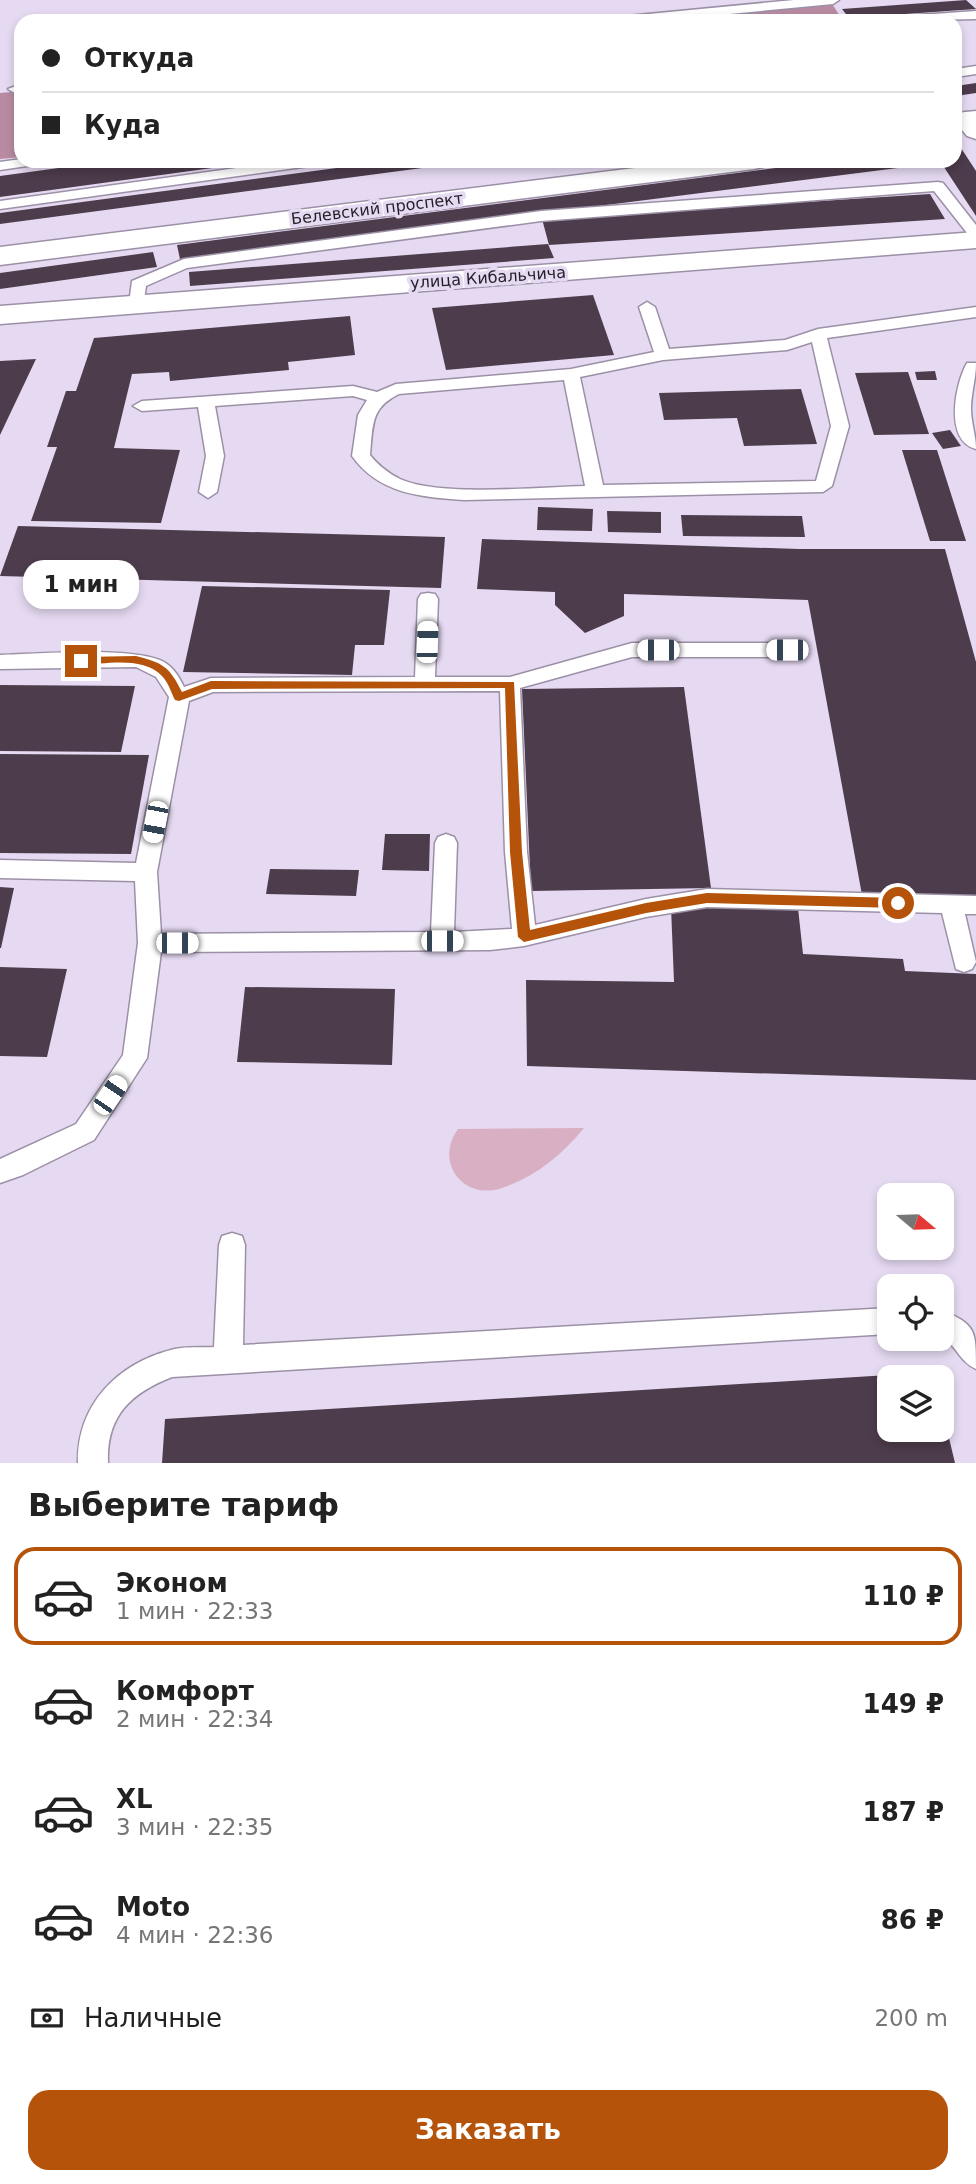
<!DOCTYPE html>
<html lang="ru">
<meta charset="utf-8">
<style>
:root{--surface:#fff;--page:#f2f2f2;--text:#222;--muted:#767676;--line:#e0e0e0;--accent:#b45309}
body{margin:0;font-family:"DejaVu Sans",sans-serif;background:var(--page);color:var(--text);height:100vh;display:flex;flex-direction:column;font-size:26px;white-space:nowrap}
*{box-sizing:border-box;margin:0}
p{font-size:23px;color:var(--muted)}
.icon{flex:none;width:38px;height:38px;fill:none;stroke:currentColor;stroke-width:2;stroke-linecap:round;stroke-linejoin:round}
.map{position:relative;height:1463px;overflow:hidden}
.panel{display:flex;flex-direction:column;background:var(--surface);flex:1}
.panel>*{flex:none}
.hud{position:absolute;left:14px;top:14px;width:948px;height:154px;border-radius:21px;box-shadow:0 4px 10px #0003;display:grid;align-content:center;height:154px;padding:0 28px;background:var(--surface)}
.needle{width:46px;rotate:109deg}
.controls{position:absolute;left:877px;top:1183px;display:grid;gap:14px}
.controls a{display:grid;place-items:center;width:77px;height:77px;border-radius:14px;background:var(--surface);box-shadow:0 4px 10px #0003;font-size:35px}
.end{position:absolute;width:32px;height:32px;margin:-16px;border:9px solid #b45309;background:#fff;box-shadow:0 0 0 4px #fff}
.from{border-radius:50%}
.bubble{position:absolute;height:49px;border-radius:21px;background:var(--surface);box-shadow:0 4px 10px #0003;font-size:23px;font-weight:700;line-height:49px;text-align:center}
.car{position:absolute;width:21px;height:42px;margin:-21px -10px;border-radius:9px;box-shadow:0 0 5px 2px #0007;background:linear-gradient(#fff 24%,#345 0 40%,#fff 0 76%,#345 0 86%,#fff 0)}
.hud b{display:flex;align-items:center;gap:24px;height:66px;font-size:26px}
.hud b+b{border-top:2px solid var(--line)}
.hud i{width:18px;height:18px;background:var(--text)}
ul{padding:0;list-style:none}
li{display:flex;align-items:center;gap:21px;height:98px;margin:0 14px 10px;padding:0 14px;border:4px solid transparent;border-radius:21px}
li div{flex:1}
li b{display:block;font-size:26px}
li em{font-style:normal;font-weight:700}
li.on{border-color:var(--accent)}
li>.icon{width:63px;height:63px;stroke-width:1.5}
h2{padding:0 28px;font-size:32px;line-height:84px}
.pay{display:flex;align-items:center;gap:18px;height:77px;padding:0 28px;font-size:26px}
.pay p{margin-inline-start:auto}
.cta{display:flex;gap:14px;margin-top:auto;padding:14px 28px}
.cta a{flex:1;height:80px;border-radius:21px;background:var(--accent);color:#fff;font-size:28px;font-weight:700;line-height:80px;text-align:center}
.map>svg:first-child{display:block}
.green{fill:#d9afc3}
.forest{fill:#b98ba2}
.building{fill:#4d3c4c}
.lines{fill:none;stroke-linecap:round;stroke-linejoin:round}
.service-casing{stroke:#9c90a7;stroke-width:3}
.minor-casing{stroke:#9c90a7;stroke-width:3}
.tertiary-casing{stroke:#9c90a7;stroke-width:3}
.service{fill:#fff;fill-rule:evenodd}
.minor{fill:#fff;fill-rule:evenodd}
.tertiary{fill:#fff;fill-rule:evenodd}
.route{fill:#b45309}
.labels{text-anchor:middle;stroke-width:7;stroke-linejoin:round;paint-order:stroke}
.far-street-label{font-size:16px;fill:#221e26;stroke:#e6daf2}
</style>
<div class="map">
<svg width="976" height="1463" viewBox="0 0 976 1463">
<rect width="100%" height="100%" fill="#e6daf2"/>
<!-- green -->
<path class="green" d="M584,1128C562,1155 535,1177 502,1188C463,1201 434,1162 458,1129Z"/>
<!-- forest -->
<g class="forest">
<path d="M831,2L843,21H633Z"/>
<path d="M21,91V157L0,159V93Z"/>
</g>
<!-- building -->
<g class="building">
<path d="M966,0L976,9L849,18L842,9Z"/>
<path d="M976,83V93L956,96V86Z"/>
<path d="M956,145H959L976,171V216L940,161H956Z"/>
<path d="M110,161H249V163L0,197V176Z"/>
<path d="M389,161L460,163L0,224V213Z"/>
<path d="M831,161L937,163L180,259L177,245Z"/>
<path d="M930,194L945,219L549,245L542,219Z"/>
<path d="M548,244L554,258L190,286L189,272Z"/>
<path d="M153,252L157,267L0,289V273Z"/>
<path d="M593,295L614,355L446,370L432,308Z"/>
<path d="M350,316L355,355L288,362L289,370L170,381L169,372L132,374L114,448L180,450L161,523L31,521L57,447H47L66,391H76L94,338Z"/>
<path d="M36,359L0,435V361Z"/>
<path d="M935,371L937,380H917L915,372Z"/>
<path d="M908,372L929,434L874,435L855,373Z"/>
<path d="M801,389L817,444L744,446L737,418L664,420L659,393Z"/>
<path d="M950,430L961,446L943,449L932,433Z"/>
<path d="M902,450H937L966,541H930Z"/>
<path d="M538,507L593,509L592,531L537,530Z"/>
<path d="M607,511L661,512V533L608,532Z"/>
<path d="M681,515L802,516L805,537L683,536Z"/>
<path d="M18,526L445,537L441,588L0,576Z"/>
<path d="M482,539L799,549H945L976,662V895H862L808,600L624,594V616L585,633L555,605V592L477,589Z"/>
<path d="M202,586L390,590L384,645H355L352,675L183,672Z"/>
<path d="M0,685L135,686L121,752L0,751Z"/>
<path d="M684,687L711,888L531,891L522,689Z"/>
<path d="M0,754L149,755L131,854L0,853Z"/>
<path d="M385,834H430L429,871L382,870Z"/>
<path d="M270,869L359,870L356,896L266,894Z"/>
<path d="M0,887L14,888L1,948H0Z"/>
<path d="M671,907L798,908L803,954L903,959L905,971L976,974V1080L527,1066L526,980L674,982Z"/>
<path d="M0,967L67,969L47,1057L0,1056Z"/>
<path d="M245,987L395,989L392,1065L237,1062Z"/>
<path d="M933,1373L934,1377H890L889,1375Z"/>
<path d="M889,1375V1430H942L943,1413L955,1463H162L165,1419Z"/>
</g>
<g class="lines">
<!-- service casing -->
<g class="service-casing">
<g id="service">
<path d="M794,0H839L833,4L656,21H611L617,17Z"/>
<path d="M976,11V19L885,21L891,17Z"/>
<path d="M976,66V74L956,77V69Z"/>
<path d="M21,84V92L15,93L8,89Z"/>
<path d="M21,159V161H41L34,165L0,170V162Z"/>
<path d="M286,161H324L317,165L0,209V201Z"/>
<path d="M938,182L943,183L976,225V240L971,238L934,191L541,221L187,268L146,286L143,307L137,309L129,304L132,281L184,259L541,211Z"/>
<path d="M647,302L655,307L669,349L785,340L818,329L976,307V317L827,338L849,426L832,486L823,492L464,500C421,497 379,494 352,456L358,415L367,400L353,396L215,406L224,456L217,492L208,498L199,492L206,456L198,407L142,411L133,406L142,401L353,386L377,392L396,384L571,369L654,352L639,307ZM812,342L831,426L816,481L603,485L580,377L663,360L787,350ZM564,380L585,486C538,487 440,497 400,479C388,473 378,465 370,455C373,426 370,408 399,394Z"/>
<path d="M967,363H976C976,379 971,393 971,409C971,423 976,435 976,449C944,441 955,384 967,363Z"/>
<path d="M428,593L435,594L438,599L435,677H510L632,643H787L794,645L797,650L794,655L787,657H632L520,688L527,852L535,925L646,899L707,889L976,896V914H965L976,962L972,969L964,972L956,969L942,913L707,907L646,917L524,946L490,950L161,952L147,1058L94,1140L23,1175L0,1183V1159L76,1124L123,1055L138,943L135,881L0,878V860L136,863L169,697L156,677L136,667L0,669V655C38,654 133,646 164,662C174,668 179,677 184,687L211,678L415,677L418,599L421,594ZM500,691L505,852L512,929L454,932L457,843L454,837L446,834L438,837L435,843L431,932L161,934L157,872L189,701L213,692Z"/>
<path d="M232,1233L242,1236L245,1245L243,1345L889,1308V1334L172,1377C131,1393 106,1416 108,1463H78C77,1405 117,1364 171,1350C184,1346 201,1348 214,1347L219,1245L222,1236Z"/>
<path d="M942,1310C976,1325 976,1330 976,1369C960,1362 956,1345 942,1337Z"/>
</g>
</g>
<!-- minor casing -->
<g class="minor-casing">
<g id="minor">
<path d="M966,112L976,116V139L967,136L956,123L957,115Z"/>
<path d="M976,232V248L0,324V306Z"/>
</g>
</g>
<!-- tertiary casing -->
<g class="tertiary-casing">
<g id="tertiary">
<path d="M976,111V127L956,129V113Z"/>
<path d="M691,161H767L763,167L754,169L0,265V247Z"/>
</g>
</g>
<!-- service -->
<use href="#service" class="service"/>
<!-- minor -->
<use href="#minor" class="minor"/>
<!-- tertiary -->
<use href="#tertiary" class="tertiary"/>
</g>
<!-- route -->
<path class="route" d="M136,656C163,663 169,666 182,692L211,681L514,682L522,852L530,930L646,903L707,893L898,898L904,903L898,908L707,903L646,913L524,942L518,937L510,852L505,688L212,689L179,701L175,700C171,692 168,682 162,676C143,656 106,664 81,665L76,661L81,657Z"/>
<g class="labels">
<!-- far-street labels -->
<g class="far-street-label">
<text transform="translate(377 208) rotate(-7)" y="6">Белевский проспект</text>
<text transform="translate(488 277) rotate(-4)" y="6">улица Кибальчича</text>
</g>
</g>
</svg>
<div class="controls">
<a><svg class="needle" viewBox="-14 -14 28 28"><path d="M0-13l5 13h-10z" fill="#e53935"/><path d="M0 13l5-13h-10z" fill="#767676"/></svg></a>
<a><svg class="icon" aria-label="locate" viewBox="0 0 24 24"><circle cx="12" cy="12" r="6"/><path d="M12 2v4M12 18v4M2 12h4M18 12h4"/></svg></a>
<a><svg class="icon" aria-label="layers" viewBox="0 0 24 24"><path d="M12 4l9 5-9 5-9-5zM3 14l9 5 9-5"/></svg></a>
</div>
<i class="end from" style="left:898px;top:903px"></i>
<i class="end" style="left:81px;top:661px"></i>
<div class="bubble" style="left:23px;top:560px;width:116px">1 мин</div>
<i class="car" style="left:427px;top:642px;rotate:2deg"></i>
<i class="car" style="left:658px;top:650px;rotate:270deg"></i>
<i class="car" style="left:787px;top:650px;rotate:270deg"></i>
<i class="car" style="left:155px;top:822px;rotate:191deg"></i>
<i class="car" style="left:442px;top:941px;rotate:90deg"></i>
<i class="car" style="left:177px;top:943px;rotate:90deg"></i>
<i class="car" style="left:110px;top:1095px;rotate:34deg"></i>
<div class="hud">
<b><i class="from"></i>Откуда</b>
<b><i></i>Куда</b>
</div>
</div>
<section class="panel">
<h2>Выберите тариф</h2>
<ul>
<li class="on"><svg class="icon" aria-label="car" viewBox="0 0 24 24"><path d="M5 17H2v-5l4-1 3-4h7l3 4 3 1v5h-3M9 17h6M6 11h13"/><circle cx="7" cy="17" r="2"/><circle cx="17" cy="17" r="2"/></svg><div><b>Эконом</b><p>1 мин · 22:33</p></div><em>110 ₽</em></li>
<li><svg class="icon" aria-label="car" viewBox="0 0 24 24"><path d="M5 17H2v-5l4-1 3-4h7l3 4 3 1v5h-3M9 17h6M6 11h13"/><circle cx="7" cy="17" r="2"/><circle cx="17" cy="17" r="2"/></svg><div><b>Комфорт</b><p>2 мин · 22:34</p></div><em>149 ₽</em></li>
<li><svg class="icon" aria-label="car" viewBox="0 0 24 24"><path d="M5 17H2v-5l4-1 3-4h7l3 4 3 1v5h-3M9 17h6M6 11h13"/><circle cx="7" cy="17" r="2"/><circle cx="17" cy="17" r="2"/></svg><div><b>XL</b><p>3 мин · 22:35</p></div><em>187 ₽</em></li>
<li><svg class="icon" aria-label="car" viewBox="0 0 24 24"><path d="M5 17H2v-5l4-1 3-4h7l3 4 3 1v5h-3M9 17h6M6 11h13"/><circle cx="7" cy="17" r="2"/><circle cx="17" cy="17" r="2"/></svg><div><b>Moto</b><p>4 мин · 22:36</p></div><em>86 ₽</em></li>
</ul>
<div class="pay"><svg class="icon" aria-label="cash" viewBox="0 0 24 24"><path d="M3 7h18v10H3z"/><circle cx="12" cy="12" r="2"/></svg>Наличные<p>200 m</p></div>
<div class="cta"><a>Заказать</a></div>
</section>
